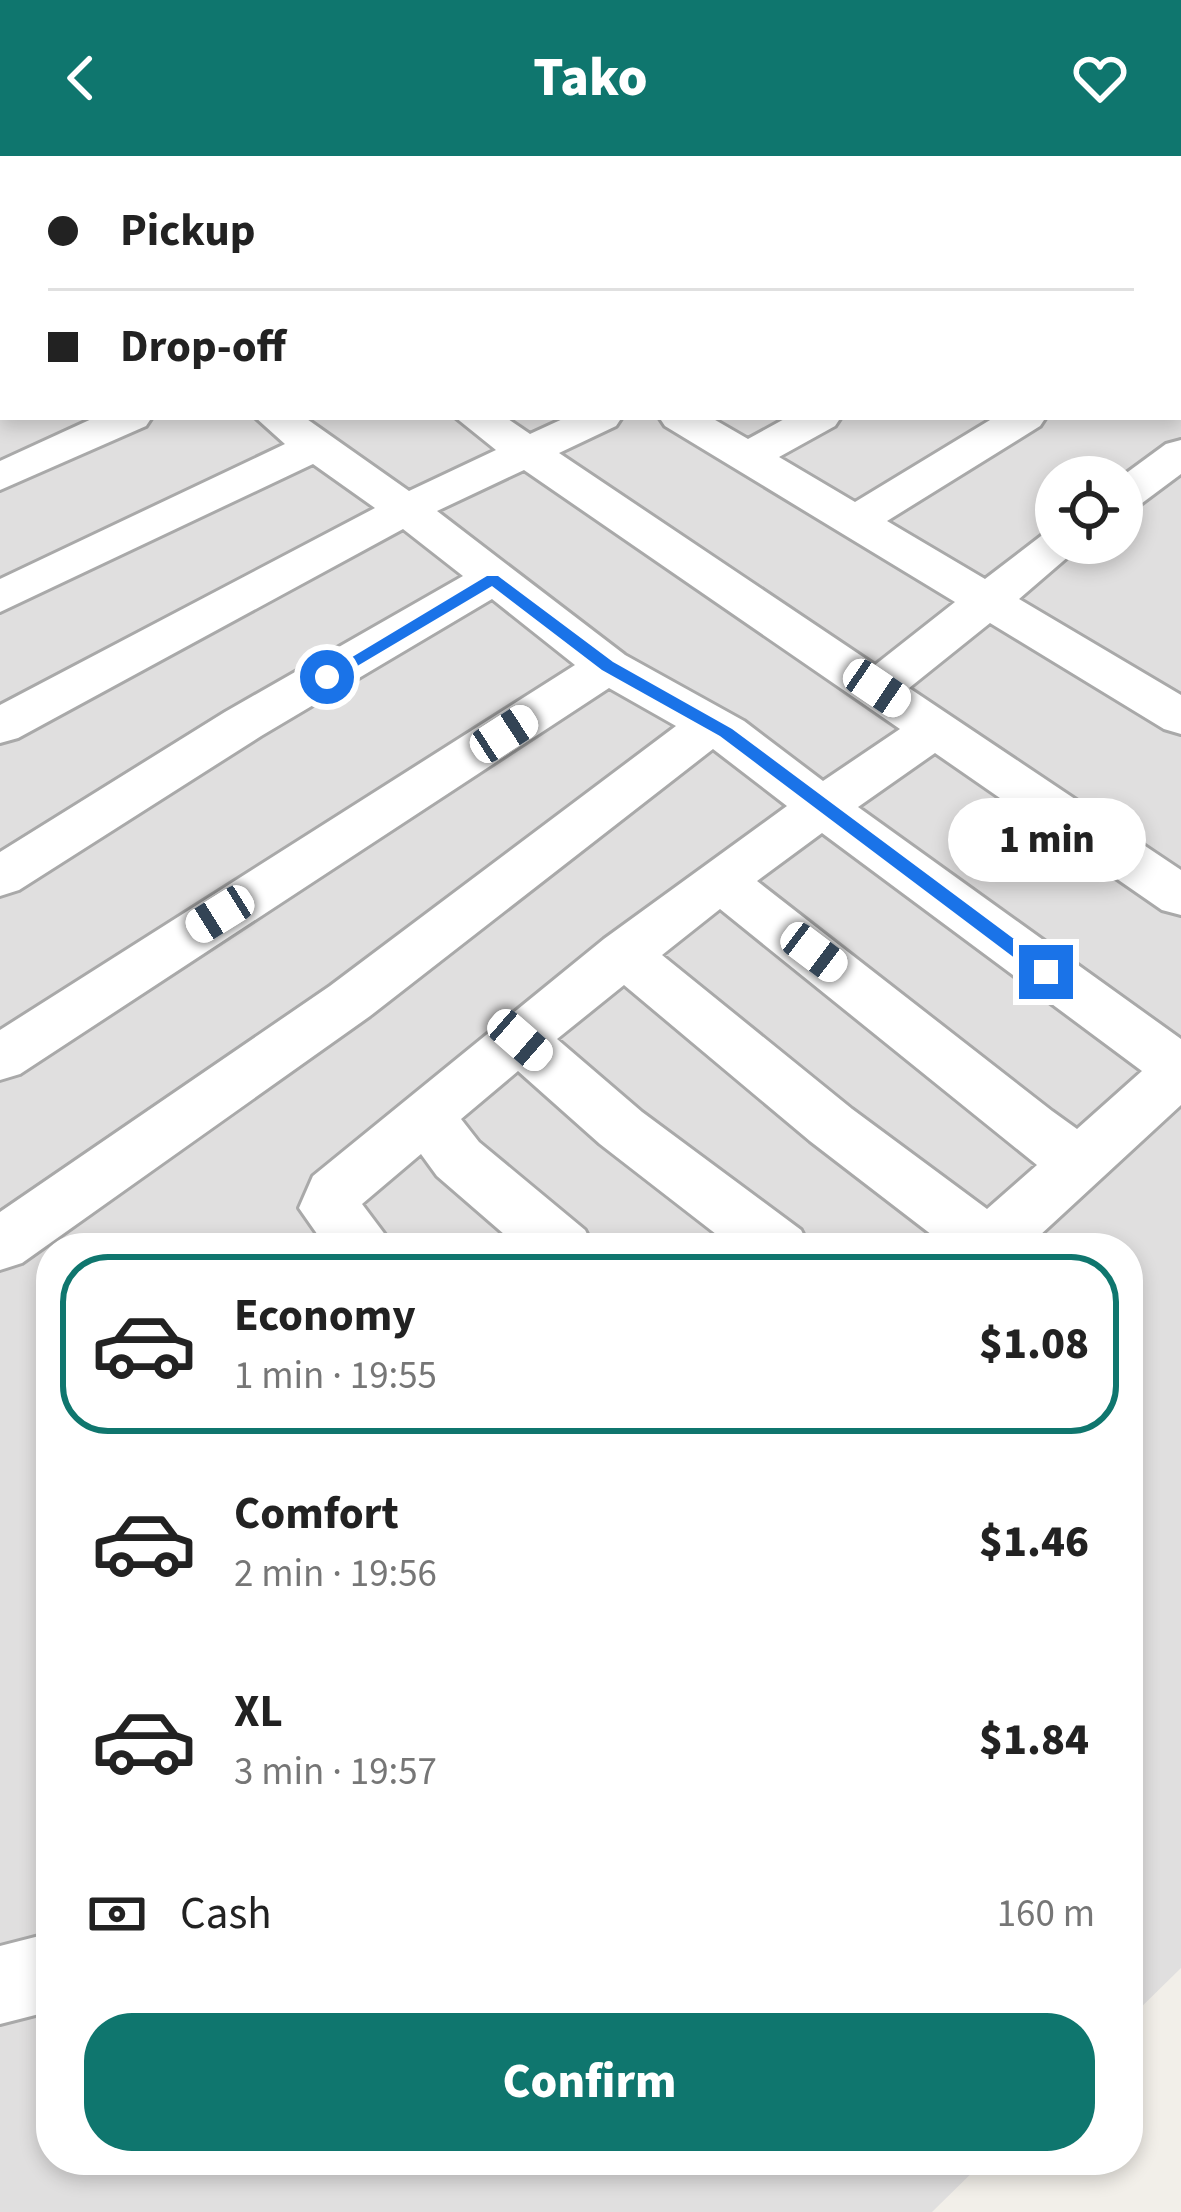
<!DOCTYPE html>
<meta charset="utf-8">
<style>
:root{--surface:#fff;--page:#f2f2f2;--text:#222;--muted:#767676;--line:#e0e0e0;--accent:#0f766e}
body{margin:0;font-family:"Source Sans 3",sans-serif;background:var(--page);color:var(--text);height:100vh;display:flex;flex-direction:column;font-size:45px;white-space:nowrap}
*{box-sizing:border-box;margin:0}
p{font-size:39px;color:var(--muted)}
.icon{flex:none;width:66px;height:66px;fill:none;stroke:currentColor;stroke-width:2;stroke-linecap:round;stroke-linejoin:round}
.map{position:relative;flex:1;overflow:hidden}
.panel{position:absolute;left:36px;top:1077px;width:1107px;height:942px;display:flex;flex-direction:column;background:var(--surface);border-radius:48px;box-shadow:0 6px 18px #0003}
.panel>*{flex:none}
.banner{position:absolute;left:0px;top:0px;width:1182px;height:264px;box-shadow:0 6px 18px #0003;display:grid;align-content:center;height:264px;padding:0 48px;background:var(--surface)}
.tools{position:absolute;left:1035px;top:300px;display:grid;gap:24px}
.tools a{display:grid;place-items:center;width:108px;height:108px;border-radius:50%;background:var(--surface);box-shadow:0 6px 18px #0003;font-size:60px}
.end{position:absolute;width:54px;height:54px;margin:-27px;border:15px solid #1a73e8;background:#fff;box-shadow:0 0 0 6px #fff}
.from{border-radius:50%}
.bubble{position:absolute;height:84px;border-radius:42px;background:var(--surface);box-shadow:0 6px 18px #0003;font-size:39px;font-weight:800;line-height:84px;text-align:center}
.car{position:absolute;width:36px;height:72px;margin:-36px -18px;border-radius:15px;box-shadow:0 0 9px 3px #0007;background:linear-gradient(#fff 24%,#345 0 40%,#fff 0 76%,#345 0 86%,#fff 0)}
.banner b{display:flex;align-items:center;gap:42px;height:114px;font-size:45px}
.banner b+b{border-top:3px solid var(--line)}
.banner i{width:30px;height:30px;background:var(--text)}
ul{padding:21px 0 0;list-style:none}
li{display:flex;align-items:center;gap:36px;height:180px;margin:0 24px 18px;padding:0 24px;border:6px solid transparent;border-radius:48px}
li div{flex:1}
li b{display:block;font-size:45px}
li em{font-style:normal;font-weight:800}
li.on{border-color:var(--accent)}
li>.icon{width:108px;height:108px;stroke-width:1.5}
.pay{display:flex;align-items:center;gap:30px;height:132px;padding:0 48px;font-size:45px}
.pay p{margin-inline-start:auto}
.primary-button{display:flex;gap:24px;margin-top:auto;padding:24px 48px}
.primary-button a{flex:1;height:138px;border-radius:48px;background:var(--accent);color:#fff;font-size:48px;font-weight:800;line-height:138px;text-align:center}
header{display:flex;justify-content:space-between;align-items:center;height:156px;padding:0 48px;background:var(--accent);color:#fff;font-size:54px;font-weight:800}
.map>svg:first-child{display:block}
.residential{fill:#e0dfdf;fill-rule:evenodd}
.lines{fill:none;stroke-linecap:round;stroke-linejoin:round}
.minor-casing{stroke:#a9a9a9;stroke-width:6}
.minor{fill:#fff;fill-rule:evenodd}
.route{fill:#1a73e8}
</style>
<header><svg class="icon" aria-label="back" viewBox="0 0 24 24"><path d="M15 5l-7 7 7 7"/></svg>Tako<svg class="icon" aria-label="heart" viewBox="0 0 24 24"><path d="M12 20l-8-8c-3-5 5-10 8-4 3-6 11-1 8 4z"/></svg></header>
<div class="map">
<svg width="1181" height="2056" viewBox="0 0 1181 2056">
<rect width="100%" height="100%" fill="#f2efe9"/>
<!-- residential -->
<path class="residential" d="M0,0H1181V1812L1128,1864V1092H51V2004H985L932,2056H0ZM3,3H1179V261H3ZM1056,321H1122V387H1056Z"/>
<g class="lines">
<!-- minor casing -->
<g class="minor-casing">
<g id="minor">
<path d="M247,0H286L288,3H249Z"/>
<rect x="0" y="50" width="3" height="25"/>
<path d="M3,121V146L0,147V122Z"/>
<path d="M1179,153H1181L1179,178Z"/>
<path d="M3,207V233L0,234V208Z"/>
<path d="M96,261H152L146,270L0,334V305Z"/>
<path d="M255,261H304L409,335L496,294L455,261H505L530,278L567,261H622L616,270L559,297L875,509L955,446L665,270L659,261H710L748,283L788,261H841L835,270L779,301L855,346L995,261H1046L1040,270L887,365L985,423L1045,377L1056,374V387H1084L1019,443L1181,539V578L1164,573L990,467L909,532L1181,714V759L1162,754L935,597L858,651L1181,883V949L1026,1092H949L810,985L624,829L557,883L642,956L801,1074L810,1092H734L600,988L518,915L461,963L479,986L585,1074L594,1092H520L437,1020L421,998L362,1048L395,1092H327L299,1052L313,1020L604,783L787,650L713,593L370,860L22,1107L0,1114V1056L330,830L676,570L609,532L20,918L0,924V874L575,509L492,443L261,580L19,734L0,740V696L225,556L463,420L403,373L18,582L0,587V549L375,352L313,308L0,456V423L285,288ZM524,314L900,573L823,625L744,565L625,499L437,355ZM822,677L1142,915L1077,973L1052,955L757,725ZM720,753L1037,1009L987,1053L852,953L662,799Z"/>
<path d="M1181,284V318L1138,350L1122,354L1121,321L1166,288Z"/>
<path d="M51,1777V1855L0,1868V1790Z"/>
</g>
</g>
<!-- minor -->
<use href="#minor" class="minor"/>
</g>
<!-- route -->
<path class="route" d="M487,420H498L613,506L732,573L1053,812V821H1040L720,580L602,514L492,430L332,525L319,521Z"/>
</svg>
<div class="tools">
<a><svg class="icon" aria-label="locate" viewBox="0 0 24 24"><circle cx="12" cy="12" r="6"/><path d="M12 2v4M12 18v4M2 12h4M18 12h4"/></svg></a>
</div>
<i class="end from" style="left:327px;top:521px"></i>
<i class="end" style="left:1046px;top:816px"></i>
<div class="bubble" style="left:948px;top:642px;width:198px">1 min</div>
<i class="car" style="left:877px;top:532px;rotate:124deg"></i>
<i class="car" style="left:504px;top:578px;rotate:57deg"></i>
<i class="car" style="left:220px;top:758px;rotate:238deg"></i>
<i class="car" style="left:814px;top:796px;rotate:127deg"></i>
<i class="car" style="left:520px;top:884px;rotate:131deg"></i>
<div class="banner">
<b><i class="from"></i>Pickup</b>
<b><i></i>Drop-off</b>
</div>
<section class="panel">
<ul>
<li class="on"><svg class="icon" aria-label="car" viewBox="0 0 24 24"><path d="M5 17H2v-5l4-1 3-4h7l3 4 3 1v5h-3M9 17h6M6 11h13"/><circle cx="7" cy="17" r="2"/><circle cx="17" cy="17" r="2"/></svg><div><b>Economy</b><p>1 min · 19:55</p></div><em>$1.08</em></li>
<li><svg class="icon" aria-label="car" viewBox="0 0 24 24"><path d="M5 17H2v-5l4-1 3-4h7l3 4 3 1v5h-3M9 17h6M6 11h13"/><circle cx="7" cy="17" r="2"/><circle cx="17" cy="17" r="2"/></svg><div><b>Comfort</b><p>2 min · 19:56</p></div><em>$1.46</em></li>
<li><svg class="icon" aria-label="car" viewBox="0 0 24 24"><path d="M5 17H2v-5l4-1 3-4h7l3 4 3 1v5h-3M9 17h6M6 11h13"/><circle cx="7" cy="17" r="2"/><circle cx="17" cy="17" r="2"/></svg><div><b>XL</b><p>3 min · 19:57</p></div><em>$1.84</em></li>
</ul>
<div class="pay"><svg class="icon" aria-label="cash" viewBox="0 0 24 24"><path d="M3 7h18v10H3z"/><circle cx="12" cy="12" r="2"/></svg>Cash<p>160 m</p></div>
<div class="primary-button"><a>Confirm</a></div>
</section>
</div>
